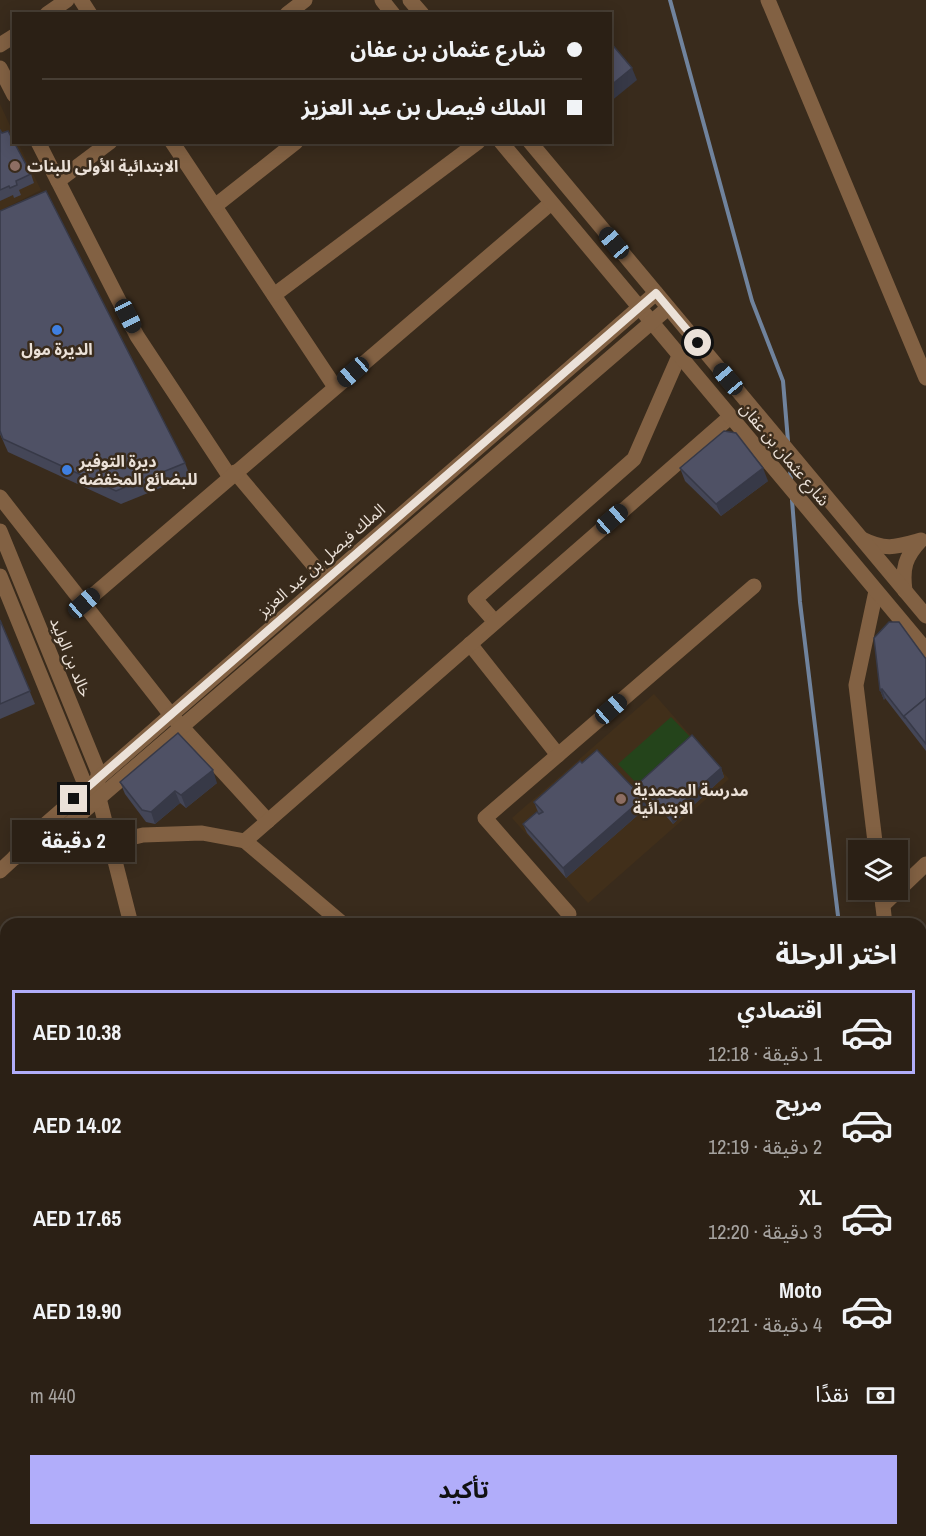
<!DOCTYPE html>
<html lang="ar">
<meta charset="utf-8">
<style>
:root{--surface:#2b2015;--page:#33281e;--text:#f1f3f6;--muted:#a6a3a0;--line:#473e34;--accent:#b1adfa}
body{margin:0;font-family:"Archivo Narrow","Noto Sans Arabic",sans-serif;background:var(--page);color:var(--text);direction:rtl;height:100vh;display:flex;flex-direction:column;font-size:22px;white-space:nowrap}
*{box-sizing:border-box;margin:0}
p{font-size:20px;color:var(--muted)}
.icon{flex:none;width:33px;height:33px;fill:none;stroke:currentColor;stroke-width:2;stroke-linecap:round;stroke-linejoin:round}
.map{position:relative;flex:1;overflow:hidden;direction:ltr}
.details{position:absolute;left:0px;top:918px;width:927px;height:618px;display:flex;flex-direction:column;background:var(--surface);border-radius:18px 18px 0 0;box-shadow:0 3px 15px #0003,0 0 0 2px var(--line);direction:rtl}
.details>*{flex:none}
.guide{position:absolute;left:12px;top:12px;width:600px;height:132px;border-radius:0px;box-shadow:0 3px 15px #0003,0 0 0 2px var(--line);direction:rtl;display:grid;align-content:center;height:132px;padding:0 30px;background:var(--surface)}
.tools{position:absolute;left:848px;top:840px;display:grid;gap:12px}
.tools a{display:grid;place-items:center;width:60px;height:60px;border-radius:0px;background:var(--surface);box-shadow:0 3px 15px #0003,0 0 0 2px var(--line);font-size:30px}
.end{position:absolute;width:27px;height:27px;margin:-14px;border:8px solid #ebe1d8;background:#111;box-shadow:0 0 0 3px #111}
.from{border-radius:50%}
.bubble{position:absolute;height:42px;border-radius:0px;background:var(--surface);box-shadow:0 3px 15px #0003,0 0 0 2px var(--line);font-size:20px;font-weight:700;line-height:42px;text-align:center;direction:rtl}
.car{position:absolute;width:18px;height:36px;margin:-18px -9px;border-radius:8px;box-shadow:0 0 4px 2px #0007;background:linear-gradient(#222 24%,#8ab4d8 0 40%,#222 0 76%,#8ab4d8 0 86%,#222 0)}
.guide b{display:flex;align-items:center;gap:21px;height:57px;font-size:22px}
.guide b+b{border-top:2px solid var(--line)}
.guide i{width:15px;height:15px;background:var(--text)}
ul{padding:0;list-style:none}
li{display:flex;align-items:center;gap:18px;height:84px;margin:0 12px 9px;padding:0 18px;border:3px solid transparent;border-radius:0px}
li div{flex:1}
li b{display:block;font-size:22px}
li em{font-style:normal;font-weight:700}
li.active{border-color:var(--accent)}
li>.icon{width:54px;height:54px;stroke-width:1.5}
h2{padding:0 30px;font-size:27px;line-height:72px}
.pay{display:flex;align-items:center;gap:15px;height:66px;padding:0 30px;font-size:22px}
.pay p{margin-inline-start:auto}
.primary-button{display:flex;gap:12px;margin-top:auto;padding:12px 30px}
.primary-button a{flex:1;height:69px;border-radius:0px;background:var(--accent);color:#111;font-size:24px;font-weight:700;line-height:69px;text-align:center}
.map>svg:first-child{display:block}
.built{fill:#412f1a}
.green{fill:#24441b}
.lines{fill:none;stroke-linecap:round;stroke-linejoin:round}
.stream{stroke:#70839d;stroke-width:4}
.minor{stroke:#826143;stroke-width:15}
.tertiary{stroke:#826143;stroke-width:15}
.secondary{stroke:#b27d4b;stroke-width:15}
.wall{fill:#444657}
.shaded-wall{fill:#373947}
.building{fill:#4f5165;stroke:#373947;stroke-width:1.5}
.route{stroke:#ebe1d8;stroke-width:8}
.education-dot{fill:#8d6e63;stroke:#392b1c;stroke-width:2}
.shop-dot{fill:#3f7fe0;stroke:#392b1c;stroke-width:2}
.labels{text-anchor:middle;stroke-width:5;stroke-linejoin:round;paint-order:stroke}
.poi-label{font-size:16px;font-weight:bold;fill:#ebe1d8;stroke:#392b1c;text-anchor:start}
.street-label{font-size:16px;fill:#ebe1d8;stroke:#392b1c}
</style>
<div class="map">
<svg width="926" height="1536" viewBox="0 0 926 1536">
<rect width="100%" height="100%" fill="#392b1c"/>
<!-- built -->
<g class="built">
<path d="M0,104L13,132L14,142L18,143L41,190L0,211Z"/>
<path d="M654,694L729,779L588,903L512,818Z"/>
</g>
<!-- green -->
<path class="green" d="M671,717L695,742L643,790L618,764Z"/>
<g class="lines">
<!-- stream -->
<g class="stream">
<path d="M670,0L752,301L783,381L788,441"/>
<path d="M789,462L791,479"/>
<path d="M792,500L800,602L839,924"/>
<path d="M921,1456L926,1472"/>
</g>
<!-- minor -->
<g class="minor">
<path d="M81,0L90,14"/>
<path d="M768,0L926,378"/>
<path d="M47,14L67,0"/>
<path d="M287,14L305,0"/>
<path d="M0,45L14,36"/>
<path d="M0,68L14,95"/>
<path d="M38,142L137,336L230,477"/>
<path d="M172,142L335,387"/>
<path d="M58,181L110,142"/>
<path d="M215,206L296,142"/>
<path d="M274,295L478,142"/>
<path d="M235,472L326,580"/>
<path d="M0,497L171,715L268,821"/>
<path d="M862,539C886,551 896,547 921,540C905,557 902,568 905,591"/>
<path d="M84,603L551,203"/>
<path d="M495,622L475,599L634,459L679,356"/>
<path d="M470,644L558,755"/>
<path d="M99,798L131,924"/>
<path d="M245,841L343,924"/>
<path d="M110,843L143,835L202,833L245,841L730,417"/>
<path d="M876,850L856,685L876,591"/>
<path d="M881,890L885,924"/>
<path d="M883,905L926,864"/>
<path d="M569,914L485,818L754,586"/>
<path d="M0,1105L6,1114"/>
<path d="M0,1165L6,1160"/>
<path d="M921,1189L926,1185"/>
<path d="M921,1217L926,1258"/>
<path d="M0,1522L6,1519"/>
<path d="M49,1530L51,1536"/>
<path d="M446,1530L452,1536"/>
<path d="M175,1536L176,1530"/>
</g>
<!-- tertiary -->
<g class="tertiary">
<path d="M382,0L393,14"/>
<path d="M410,0L422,14"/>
<path d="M501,142L926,650"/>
<path d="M530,142L926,616"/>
<path d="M0,531L98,771V786"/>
<path d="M0,576L84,782L94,793"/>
<path d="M14,858L41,848L668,308"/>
<path d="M0,871L14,858L31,837L656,293"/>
</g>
<!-- secondary -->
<g class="secondary">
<path d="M921,1374L926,1370"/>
<path d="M921,1412L926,1408"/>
<path d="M567,1534L568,1536"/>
<path d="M730,1536L737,1530"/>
<path d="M776,1536L783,1530"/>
</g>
</g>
<!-- wall -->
<g class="wall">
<path d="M0,130L31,174L34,183L19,190L21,195L14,198L13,195L0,201Z"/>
<path d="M0,211L185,463L190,476L121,504L8,452L0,434Z"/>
<path d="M680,468L768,481L721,516L685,481Z"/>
<path d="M0,620L35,704L0,719Z"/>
<path d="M926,659V751L885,698L884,700L880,690Z"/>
<path d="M582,763L647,807L566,878L527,833L523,824L538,812L534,802Z"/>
<path d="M721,768L724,777L673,824L644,791L640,782Z"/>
<path d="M120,782L217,783L186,808L180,803L155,824L146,822L125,794Z"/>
</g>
<!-- shaded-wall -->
<g class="shaded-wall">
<path d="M632,68L637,80L610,102V86Z"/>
<path d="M763,468L768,481L721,516L716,504Z"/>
<path d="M882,689L885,698L884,700L880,690Z"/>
<path d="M721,768L724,777L673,824L669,814Z"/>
<path d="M213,770L217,783L186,808L181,795Z"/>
<path d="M175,791L180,803L155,824L151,812Z"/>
<path d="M643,798L647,807L566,878L563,868Z"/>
</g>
<!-- building -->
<g class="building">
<path d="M610,42L632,68L610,86Z"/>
<path d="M0,130L2,133L8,131L31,174L16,181L17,185L10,188L9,186L0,190Z"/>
<path d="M46,191L185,463L116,491L3,439L0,431V211Z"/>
<path d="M724,431L736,433L763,468L716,504L680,468Z"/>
<path d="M0,620L30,691L0,704Z"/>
<path d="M889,622H899L926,659V698L904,716V717L882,689L880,690L874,638Z"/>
<path d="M926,698V744L904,716Z"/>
<path d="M178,733L213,770L181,795L175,791L151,812L142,810L120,782Z"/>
<path d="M692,735L721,768L669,814L640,782Z"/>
<path d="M597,750L643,798L563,868L523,824L537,812L539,814L543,812L534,802L580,761L582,763Z"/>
<path d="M828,1530H862L865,1536H831Z"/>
</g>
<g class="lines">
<!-- route -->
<path class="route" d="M74,799L656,293L698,343"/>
</g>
<!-- markers -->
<g class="education-dot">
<circle cx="15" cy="166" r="6"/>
<circle cx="621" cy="799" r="6"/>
</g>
<g class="shop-dot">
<circle cx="57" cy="330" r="6"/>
<circle cx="67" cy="470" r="6"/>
</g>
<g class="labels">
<!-- poi labels -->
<g class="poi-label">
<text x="27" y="172">الابتدائية الأولى للبنات</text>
<text x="57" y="355" text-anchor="middle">الديرة مول</text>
<text x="79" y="467">ديرة التوفير<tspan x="79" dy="18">للبضائع المخفضه</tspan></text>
<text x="633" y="796">مدرسة المحمدية<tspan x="633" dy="18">الابتدائية</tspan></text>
</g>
<!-- street labels -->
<g class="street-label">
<text transform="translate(785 454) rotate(50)" y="6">شارع عثمان بن عفان</text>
<text transform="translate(321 560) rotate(-41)" y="6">الملك فيصل بن عبد العزيز</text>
<text transform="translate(71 657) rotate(68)" y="6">خالد بن الوليد</text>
</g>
</g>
</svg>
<div class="tools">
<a><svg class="icon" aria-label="layers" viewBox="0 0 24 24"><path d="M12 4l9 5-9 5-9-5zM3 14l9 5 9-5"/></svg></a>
</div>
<i class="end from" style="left:698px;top:343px"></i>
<i class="end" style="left:74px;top:799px"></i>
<div class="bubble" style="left:12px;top:820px;width:123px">2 دقيقة</div>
<i class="car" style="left:614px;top:243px;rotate:320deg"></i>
<i class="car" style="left:128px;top:316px;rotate:153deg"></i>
<i class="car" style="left:353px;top:372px;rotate:229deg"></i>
<i class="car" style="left:728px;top:379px;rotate:320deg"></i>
<i class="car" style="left:612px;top:519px;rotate:49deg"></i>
<i class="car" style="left:84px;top:603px;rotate:49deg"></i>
<i class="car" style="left:611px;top:709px;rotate:49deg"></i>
<div class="guide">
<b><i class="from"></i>شارع عثمان بن عفان</b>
<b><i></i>الملك فيصل بن عبد العزيز</b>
</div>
<section class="details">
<h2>اختر الرحلة</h2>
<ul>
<li class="active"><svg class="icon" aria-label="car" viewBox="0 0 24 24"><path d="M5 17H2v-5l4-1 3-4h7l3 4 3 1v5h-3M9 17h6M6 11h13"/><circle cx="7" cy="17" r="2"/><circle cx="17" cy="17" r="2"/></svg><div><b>اقتصادي</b><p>1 دقيقة · 12:18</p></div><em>AED 10.38</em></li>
<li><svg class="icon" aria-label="car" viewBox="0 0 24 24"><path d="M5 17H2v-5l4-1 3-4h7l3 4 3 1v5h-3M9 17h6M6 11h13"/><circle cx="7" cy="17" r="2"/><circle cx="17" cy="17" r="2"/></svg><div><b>مريح</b><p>2 دقيقة · 12:19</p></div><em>AED 14.02</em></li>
<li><svg class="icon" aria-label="car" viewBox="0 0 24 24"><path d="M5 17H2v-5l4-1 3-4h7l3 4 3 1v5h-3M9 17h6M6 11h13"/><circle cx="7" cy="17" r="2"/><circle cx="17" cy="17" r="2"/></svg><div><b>XL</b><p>3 دقيقة · 12:20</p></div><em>AED 17.65</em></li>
<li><svg class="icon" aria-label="car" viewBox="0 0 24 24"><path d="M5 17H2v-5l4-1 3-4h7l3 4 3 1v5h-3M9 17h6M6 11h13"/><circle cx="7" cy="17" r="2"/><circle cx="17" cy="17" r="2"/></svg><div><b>Moto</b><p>4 دقيقة · 12:21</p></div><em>AED 19.90</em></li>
</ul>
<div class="pay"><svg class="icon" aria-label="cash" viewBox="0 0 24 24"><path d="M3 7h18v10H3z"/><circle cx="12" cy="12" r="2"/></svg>نقدًا<p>440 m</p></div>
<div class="primary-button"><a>تأكيد</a></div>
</section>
</div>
